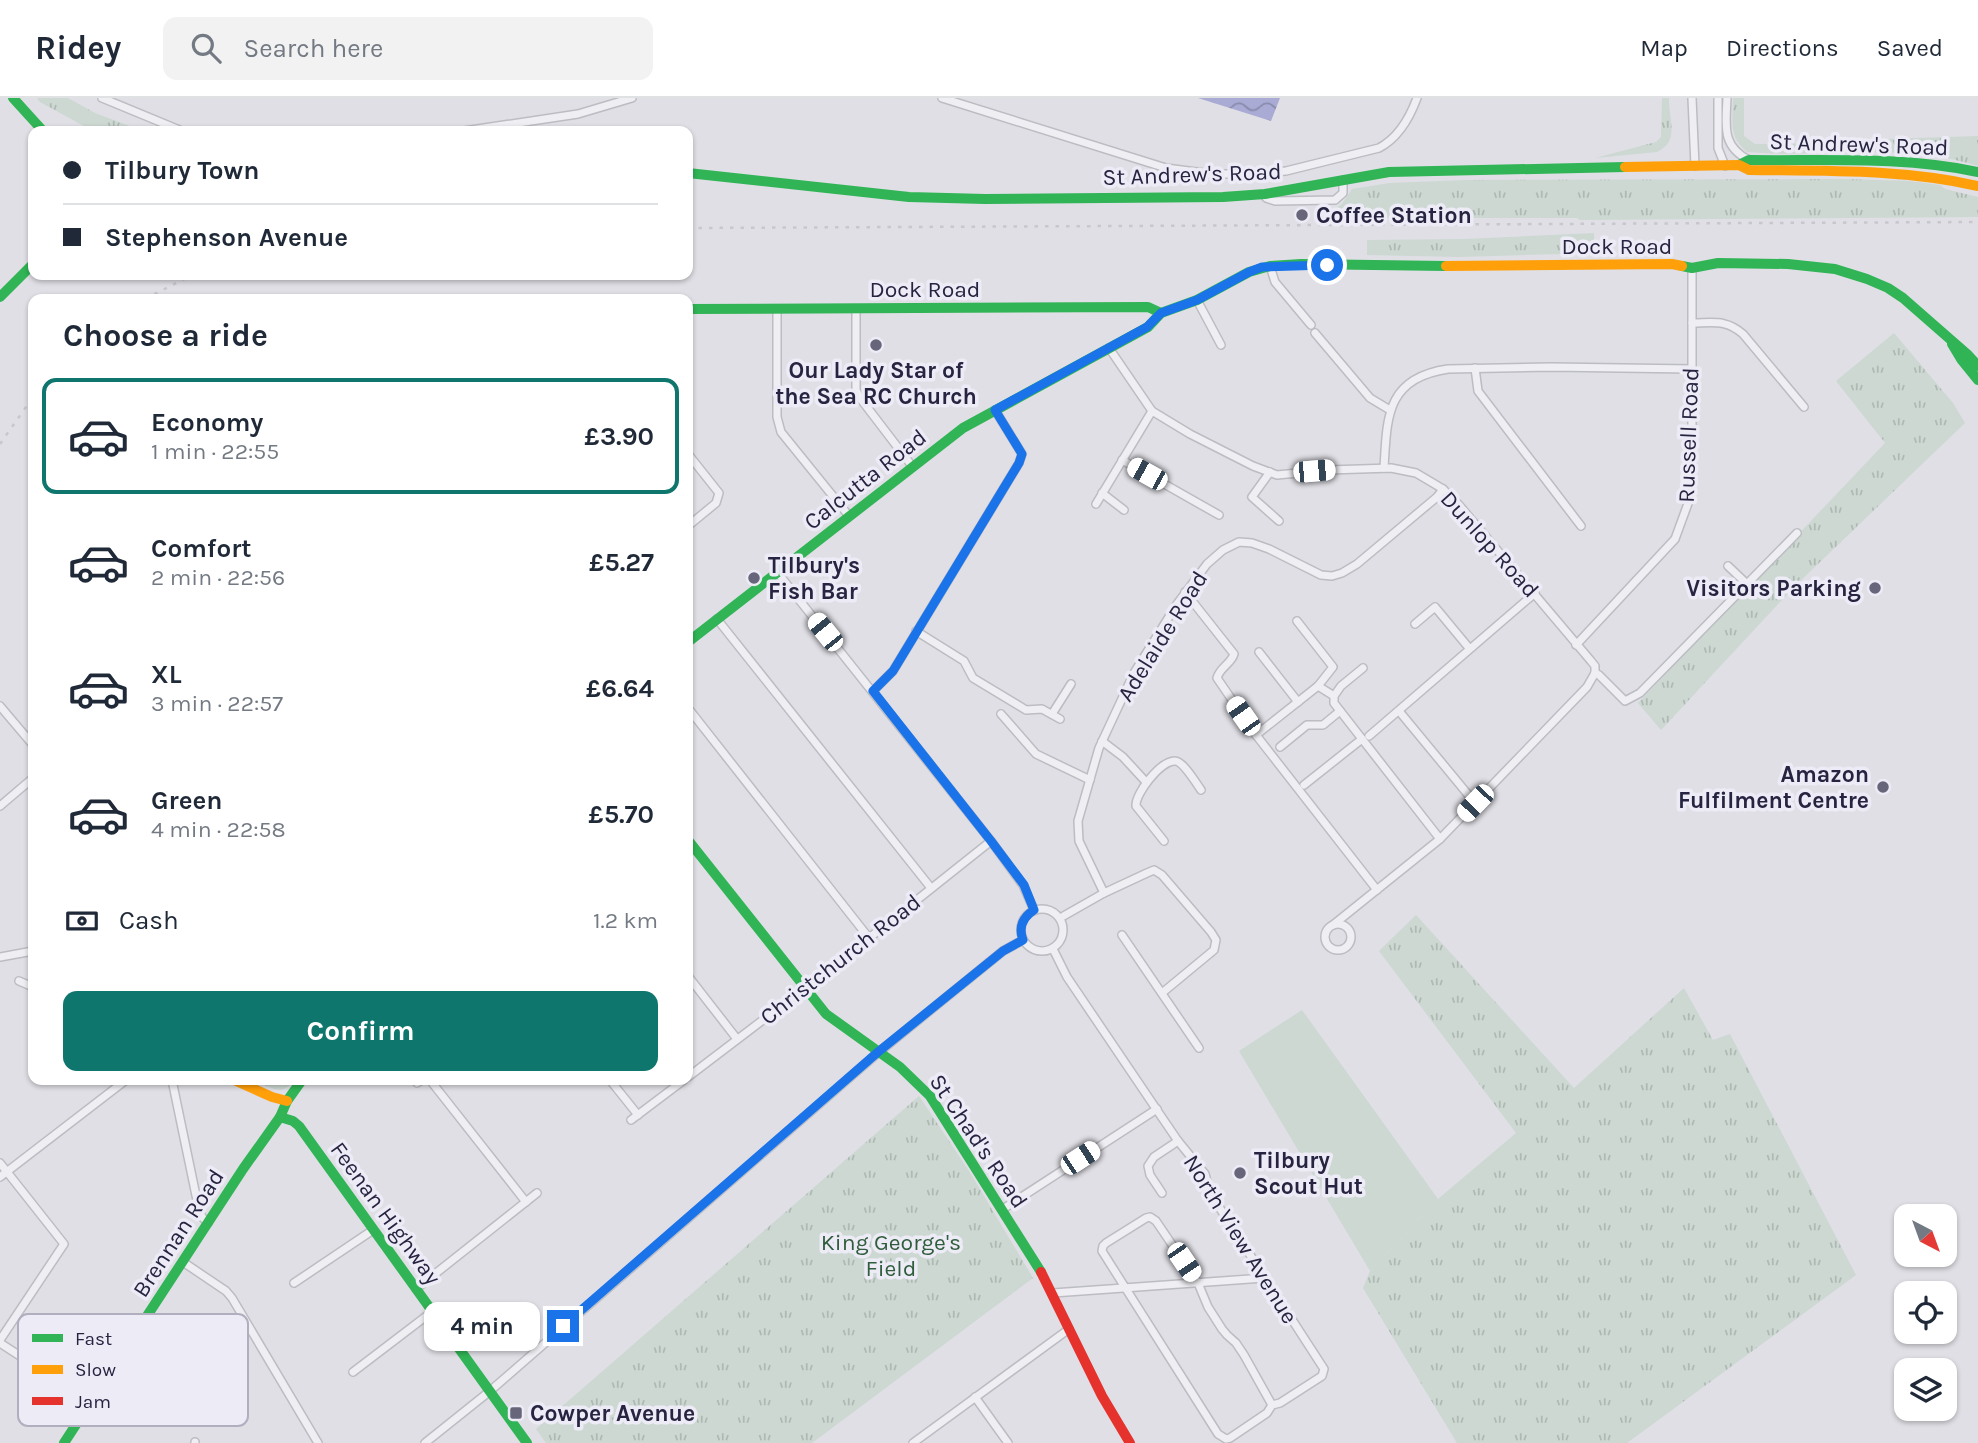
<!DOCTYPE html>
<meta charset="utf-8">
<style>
:root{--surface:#fff;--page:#f2f2f3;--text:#1f2937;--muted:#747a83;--line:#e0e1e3;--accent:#0f766e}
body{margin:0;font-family:Karla,sans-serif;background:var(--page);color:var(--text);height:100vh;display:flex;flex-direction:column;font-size:26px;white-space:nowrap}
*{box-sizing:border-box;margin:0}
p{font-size:23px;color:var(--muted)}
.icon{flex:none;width:38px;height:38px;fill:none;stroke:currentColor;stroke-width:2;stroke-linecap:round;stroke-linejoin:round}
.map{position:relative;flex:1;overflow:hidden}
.panel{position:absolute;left:28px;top:196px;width:665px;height:791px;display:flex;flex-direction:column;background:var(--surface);border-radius:14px;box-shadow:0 2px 5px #0004}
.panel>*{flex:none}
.banner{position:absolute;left:28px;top:28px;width:665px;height:154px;border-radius:14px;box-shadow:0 2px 5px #0004;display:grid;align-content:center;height:154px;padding:0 35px;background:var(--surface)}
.needle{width:46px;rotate:139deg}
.buttons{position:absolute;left:1894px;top:1106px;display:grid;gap:14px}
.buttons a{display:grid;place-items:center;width:63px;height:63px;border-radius:14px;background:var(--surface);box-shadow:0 2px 5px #0004;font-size:35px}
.end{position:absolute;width:32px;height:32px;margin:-16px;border:9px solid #1a73e8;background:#fff;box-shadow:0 0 0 4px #fff}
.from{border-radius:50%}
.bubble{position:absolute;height:49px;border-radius:14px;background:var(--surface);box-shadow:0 2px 5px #0004;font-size:23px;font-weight:700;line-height:49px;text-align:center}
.car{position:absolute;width:21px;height:42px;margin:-21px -10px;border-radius:9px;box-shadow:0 0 5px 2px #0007;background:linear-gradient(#fff 24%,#345 0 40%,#fff 0 76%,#345 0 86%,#fff 0)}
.banner b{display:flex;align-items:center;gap:24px;height:66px;font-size:26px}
.banner b+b{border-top:2px solid var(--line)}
.banner i{width:18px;height:18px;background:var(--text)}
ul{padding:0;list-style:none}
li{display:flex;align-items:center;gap:21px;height:116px;margin:0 14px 10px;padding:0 21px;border:4px solid transparent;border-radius:14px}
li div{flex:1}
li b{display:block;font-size:26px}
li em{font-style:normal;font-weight:700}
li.current{border-color:var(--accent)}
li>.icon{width:63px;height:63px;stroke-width:1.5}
h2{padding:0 35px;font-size:32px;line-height:84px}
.pay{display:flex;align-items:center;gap:18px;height:77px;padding:0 35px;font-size:26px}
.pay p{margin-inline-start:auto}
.cta{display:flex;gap:14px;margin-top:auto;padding:14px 35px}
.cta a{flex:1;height:80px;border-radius:14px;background:var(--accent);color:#fff;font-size:28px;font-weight:700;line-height:80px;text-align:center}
header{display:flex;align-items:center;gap:42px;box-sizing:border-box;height:98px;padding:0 35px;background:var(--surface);border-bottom:2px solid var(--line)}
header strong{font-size:33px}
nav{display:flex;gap:38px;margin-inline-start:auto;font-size:24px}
.search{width:490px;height:63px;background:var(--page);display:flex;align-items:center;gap:18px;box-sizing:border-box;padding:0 24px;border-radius:14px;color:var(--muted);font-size:26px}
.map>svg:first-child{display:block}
.grass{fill:url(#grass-tufts)}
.garden{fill:#ccd8d1}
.water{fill:url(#water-waves)}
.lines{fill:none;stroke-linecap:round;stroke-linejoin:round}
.street-casing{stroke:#bcbcc3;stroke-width:10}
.street{stroke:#efeef2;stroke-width:7}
.fast{stroke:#30b455;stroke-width:10}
.slow{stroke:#ff9f0a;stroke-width:10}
.jam{stroke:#e5322d;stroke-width:10}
.rail{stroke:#c8c7cd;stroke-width:2.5;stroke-dasharray:3.5 7;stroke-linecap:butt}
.route{stroke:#1a73e8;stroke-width:9}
.poi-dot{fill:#67657a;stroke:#ecebf6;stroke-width:2.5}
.labels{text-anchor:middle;stroke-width:7;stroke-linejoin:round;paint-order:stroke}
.street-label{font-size:23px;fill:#262440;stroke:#ecebf6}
.poi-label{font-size:23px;font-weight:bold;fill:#262440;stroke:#ecebf6;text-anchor:start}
.park-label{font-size:23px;fill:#305d3b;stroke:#ecebf6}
.key{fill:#ecebf6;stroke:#b1afbf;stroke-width:2}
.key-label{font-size:19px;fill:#262440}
</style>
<header>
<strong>Ridey</strong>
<div class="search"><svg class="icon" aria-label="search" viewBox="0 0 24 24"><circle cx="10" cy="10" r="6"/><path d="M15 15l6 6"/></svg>Search here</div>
<nav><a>Map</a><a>Directions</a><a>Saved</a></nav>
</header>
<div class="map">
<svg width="1978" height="1345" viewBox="0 0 1978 1345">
<defs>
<pattern id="grass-tufts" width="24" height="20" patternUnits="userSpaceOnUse" patternTransform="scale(1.75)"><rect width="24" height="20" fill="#ccd8d1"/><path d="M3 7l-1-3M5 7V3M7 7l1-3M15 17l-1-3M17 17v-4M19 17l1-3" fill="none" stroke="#afb9b4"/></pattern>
<pattern id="water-waves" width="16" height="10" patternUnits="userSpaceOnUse" patternTransform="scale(1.75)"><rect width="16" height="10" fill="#a9abd4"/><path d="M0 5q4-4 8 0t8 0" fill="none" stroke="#898bad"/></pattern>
</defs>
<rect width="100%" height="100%" fill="#dfdfe5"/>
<!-- grass -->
<g class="grass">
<path d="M37,0H68L95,15L143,33H93L40,4Z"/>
<path d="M1662,0H1669C1668,20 1681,43 1657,54L1595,60L1656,44L1661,39Z"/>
<path d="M1733,0H1744V38L1755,46L1855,45L1858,42L1978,38V68C1904,44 1823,60 1747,54C1728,38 1733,24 1733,0Z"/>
<path d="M1845,81L1909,83L1940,87L1945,91L1978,99V119L1580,122L1577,120H1335V111L1342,106L1352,91L1390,85L1466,82Z"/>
<path d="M1594,135L1595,155L1459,159L1367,157V142L1465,141Z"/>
<path d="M1894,235L1953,305L1965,325L1795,488L1661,632L1638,605L1885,345L1836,283Z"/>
<path d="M1416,817L1574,990L1684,890L1713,942L1730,936L1856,1177L1627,1345H1457L1363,1190L1370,1173L1438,1101L1516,1035L1379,853Z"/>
<path d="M255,982H294C282,1000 270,989 255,982Z"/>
<path d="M919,998L969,1073L1033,1180L812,1345H546L536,1331Z"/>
</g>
<!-- garden -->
<path class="garden" d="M1302,912L1438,1101L1370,1173L1239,953Z"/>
<!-- water -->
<path class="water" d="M1198,0H1280L1271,23Z"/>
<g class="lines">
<!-- street casing -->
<g class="street-casing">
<g id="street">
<path d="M102,0L182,33"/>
<path d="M942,0L1166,70L1212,76H1248L1286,73L1379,50C1398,40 1410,19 1417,0"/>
<path d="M1692,0L1695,68"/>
<path d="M1718,0V50L1725,68"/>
<path d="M1727,0C1726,27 1721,48 1749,62"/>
<path d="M464,33L578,16L632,0"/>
<path d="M1265,96L1266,100L1275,103L1335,102L1343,95V82"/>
<path d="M1270,168L1275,184L1311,227"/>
<path d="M1197,202L1221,247"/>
<path d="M856,211V292L860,300L912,368"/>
<path d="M777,212V319L781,334L849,418"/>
<path d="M1692,225C1713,225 1726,221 1743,236L1804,309"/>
<path d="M1315,235L1370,300L1390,312"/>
<path d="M1109,250L1152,313L1190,336L1253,368L1277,377L1329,372L1391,370L1416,375L1443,391L1459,407L1591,563L1595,568V575"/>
<path d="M1475,270L1478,293L1581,428"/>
<path d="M688,356L719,395L716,405L688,428"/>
<path d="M1122,362L1219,417"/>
<path d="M1384,370C1387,319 1386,280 1448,271L1551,269L1692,271"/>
<path d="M1270,374L1252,399L1279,423"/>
<path d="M1102,395L1124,412"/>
<path d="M1096,406L1152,313"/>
<path d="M777,474L991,743L1023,787L1034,812"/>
<path d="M1747,486L1797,435"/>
<path d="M1185,494L1234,556C1231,566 1220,569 1217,580L1256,637L1377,792"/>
<path d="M717,521L931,790"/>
<path d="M1297,523L1333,569L1318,588"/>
<path d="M1415,526L1435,509L1469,550"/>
<path d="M916,533L964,563L973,580L1026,612L1042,611L1060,621"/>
<path d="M1576,547L1675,441L1690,400L1692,376V170"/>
<path d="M1259,554L1298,604"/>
<path d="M1363,570L1341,588L1334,598V605L1440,741"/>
<path d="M1595,575L1599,577L1625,603L1640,595L1747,486L1728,468"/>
<path d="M873,593L893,573L1019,365L1022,356L995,312"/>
<path d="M0,608L33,647"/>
<path d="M688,610L869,840"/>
<path d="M1399,613L1475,705"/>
<path d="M1001,616L1036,656L1090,682"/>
<path d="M1052,616L1071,586"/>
<path d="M1256,637L1318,588L1334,598"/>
<path d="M1369,638L1535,495"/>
<path d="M1102,643L1123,659L1146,684"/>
<path d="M1280,649L1307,627H1323L1340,613"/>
<path d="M1304,687L1362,641"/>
<path d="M0,708L33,680"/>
<path d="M1164,743L1136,708C1135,696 1160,663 1175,663C1183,663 1196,685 1201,692"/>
<path d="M1104,795L1079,743L1078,723L1099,650L1134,575L1177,506L1207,466L1223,452L1239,444L1252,445L1269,451L1321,477L1332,478L1342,475L1357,466L1437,399L1443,391"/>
<circle cx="1042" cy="832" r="21"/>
<path d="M1060,820L1104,795L1147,775L1154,772L1162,777L1211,834L1216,842L1214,852L1162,895"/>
<circle cx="1338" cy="839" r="13"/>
<path d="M1333,827L1440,741L1587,589L1595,575"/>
<path d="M1122,837L1199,950"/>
<path d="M1053,851L1067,879L1163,1021L1178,1043L1205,1076L1210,1095L1324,1271L1322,1278L1280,1305L1272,1307"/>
<path d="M0,859L33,853"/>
<path d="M688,878L737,941"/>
<path d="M19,883L33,889"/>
<path d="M688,979L839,864L991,743"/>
<path d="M172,982L199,1112L202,1119L208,1125"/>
<path d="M430,982L526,1104"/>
<path d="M610,982L638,1017"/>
<path d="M417,985L422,982"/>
<path d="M631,1022L684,982"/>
<path d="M0,1065L64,1146L0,1242"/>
<path d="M0,1079L126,982"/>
<path d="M1162,1095L1150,1077L1148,1068L1154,1059L1178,1043"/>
<path d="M1003,1111L1157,1011"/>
<path d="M1150,1119L1156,1123L1198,1185L1208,1209L1222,1231L1227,1237L1236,1245L1244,1257L1272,1307L1267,1315L1230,1340L1226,1341L1218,1336L1102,1153L1103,1148L1106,1145L1146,1120Z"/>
<path d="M183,1164L226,1193L232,1200L318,1345"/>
<path d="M294,1185L373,1132"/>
<path d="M416,1191L537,1095"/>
<path d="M1053,1195L1264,1180"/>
<path d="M0,1245L91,1304"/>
<path d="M353,1274L433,1213"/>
<path d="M975,1299L1008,1345"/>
<path d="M195,1344V1345"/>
<path d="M425,1345L490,1293L879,954L1003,853L1023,842"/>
<path d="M913,1345L1069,1231"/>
</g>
</g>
<!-- street -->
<use href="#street" class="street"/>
<!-- fast -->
<g class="fast">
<path d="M13,0L43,33"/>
<path d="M1739,67L1749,62C1825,63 1903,58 1978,74"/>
<path d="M688,75L909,99L985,101L1223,99L1265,96L1389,74L1625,69"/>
<path d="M1682,168L1692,170L1718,165L1788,166L1835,171L1867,181L1888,190L1903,200L1967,256L1978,268"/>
<path d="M0,199L33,166"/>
<path d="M688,211L1148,209L1161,215"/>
<path d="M1952,246L1961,261L1978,282"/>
<path d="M688,544L963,330L1148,229L1161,215L1197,202L1249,174L1270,168L1301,166L1446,168"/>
<path d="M688,742L826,916L900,969L930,998L1041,1174"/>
<path d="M280,1019L293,1023L299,1028L527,1345"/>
<path d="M64,1345L243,1071L280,1019L287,1003L302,982"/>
</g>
<!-- slow -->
<g class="slow">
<path d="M1625,69L1739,67L1749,72C1826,73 1902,71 1978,88"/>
<path d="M1446,168L1672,166L1682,168"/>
<path d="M234,982L272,999L287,1003"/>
</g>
<!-- jam -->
<path class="jam" d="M1041,1174L1102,1298L1130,1345"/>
<!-- rail -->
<g class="rail">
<path d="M688,130L1978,124"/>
<path d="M145,201L192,177"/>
<path d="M0,346L33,299"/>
</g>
</g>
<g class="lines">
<!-- route -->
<path class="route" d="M563,1228L878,954L1003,853L1023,842C1018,829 1023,819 1034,812L1024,787L991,743L873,593L893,573L1019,365L1022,356L995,312L1147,229L1161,215L1197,202L1249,174L1262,169L1327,167"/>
</g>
<!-- markers -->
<g class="poi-dot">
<circle cx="1302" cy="117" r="7"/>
<circle cx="876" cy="247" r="7"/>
<circle cx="754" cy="480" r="7"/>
<circle cx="1875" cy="490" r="7"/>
<circle cx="1883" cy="689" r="7"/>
<circle cx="1240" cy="1075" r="7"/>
<rect x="509" y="1308" width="14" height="14" rx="3.5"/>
</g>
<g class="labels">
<!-- street labels -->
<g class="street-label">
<text transform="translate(1859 46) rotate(2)" y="8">St Andrew's Road</text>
<text transform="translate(1192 76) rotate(-2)" y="8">St Andrew's Road</text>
<text x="1617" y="156">Dock Road</text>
<text x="925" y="199">Dock Road</text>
<text transform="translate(1688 337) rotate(-88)" y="8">Russell Road</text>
<text transform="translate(865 381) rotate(-38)" y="8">Calcutta Road</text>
<text transform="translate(1490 446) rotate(48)" y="8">Dunlop Road</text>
<text transform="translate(1162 538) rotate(-58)" y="8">Adelaide Road</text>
<text transform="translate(840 861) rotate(-38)" y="8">Christchurch Road</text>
<text transform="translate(979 1043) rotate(56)" y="8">St Chad's Road</text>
<text transform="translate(386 1115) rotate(54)" y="8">Feenan Highway</text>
<text transform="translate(178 1135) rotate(-57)" y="8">Brennan Road</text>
<text transform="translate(1241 1141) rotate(58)" y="8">North View Avenue</text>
</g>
<!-- poi labels -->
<g class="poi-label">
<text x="1316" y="125">Coffee Station</text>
<text x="876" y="280" text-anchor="middle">Our Lady Star of<tspan x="876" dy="26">the Sea RC Church</tspan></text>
<text x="768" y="475">Tilbury's<tspan x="768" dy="26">Fish Bar</tspan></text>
<text x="1861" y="498" text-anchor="end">Visitors Parking</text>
<text x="1869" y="684" text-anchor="end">Amazon<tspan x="1869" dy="26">Fulfilment Centre</tspan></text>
<text x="1254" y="1070">Tilbury<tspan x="1254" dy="26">Scout Hut</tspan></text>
<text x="530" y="1323">Cowper Avenue</text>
</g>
<!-- park labels -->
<g class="park-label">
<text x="891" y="1152">King George's<tspan x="891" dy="26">Field</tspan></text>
</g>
</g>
<!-- legend -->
<rect x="18" y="1216" width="230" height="112" rx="10" class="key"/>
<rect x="32" y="1236" width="31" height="8" fill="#30b455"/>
<rect x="32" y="1267" width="31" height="9" fill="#ff9f0a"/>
<rect x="32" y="1299" width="31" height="8" fill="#e5322d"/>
<g class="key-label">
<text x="75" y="1247">Fast</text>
<text x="75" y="1278">Slow</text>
<text x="75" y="1310">Jam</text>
</g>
</svg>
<div class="buttons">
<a><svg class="needle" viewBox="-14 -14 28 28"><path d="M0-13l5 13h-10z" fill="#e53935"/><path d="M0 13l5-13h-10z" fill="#747a83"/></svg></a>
<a><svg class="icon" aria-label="locate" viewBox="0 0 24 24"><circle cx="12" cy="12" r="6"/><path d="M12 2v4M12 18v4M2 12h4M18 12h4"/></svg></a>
<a><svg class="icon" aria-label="layers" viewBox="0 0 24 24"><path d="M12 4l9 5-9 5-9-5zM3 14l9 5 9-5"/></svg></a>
</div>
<i class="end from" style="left:1327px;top:167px"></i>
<i class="end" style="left:563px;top:1228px"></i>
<div class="bubble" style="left:424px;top:1204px;width:116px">4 min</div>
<i class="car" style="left:1314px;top:373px;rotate:85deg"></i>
<i class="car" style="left:1147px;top:376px;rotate:299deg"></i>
<i class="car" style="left:825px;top:534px;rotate:321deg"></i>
<i class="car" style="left:1243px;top:618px;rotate:325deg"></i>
<i class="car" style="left:1475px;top:705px;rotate:224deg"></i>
<i class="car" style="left:1080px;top:1060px;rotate:57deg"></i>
<i class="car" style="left:1184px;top:1164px;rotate:146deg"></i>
<div class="banner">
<b><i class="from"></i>Tilbury Town</b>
<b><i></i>Stephenson Avenue</b>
</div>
<section class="panel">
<h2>Choose a ride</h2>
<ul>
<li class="current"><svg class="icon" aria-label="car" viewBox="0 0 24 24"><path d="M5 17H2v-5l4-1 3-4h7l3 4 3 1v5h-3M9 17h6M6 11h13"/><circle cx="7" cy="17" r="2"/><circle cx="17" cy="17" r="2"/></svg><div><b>Economy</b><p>1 min · 22:55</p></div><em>£3.90</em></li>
<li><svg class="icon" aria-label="car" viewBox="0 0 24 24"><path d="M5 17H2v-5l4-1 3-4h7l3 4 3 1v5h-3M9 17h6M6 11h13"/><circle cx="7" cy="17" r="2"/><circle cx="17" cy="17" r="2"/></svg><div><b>Comfort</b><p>2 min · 22:56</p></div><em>£5.27</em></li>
<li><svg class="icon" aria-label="car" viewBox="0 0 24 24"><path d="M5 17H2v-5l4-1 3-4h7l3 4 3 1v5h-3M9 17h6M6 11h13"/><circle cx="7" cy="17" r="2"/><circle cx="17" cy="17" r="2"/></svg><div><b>XL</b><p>3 min · 22:57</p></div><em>£6.64</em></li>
<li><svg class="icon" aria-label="car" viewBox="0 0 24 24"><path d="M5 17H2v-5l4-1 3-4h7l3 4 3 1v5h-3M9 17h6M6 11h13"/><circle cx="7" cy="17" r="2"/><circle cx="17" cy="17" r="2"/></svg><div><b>Green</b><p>4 min · 22:58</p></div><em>£5.70</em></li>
</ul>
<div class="pay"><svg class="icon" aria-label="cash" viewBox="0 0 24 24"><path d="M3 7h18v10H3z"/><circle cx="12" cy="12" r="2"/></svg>Cash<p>1.2 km</p></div>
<div class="cta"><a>Confirm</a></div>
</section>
</div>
